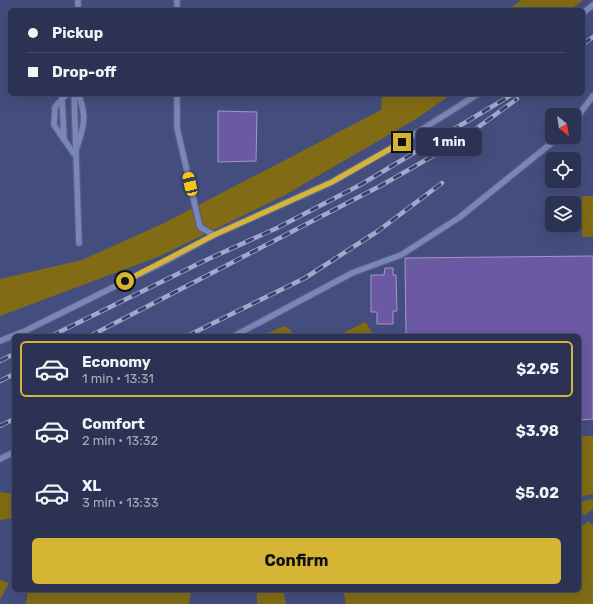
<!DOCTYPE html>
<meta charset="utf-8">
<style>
:root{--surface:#2c3253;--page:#343a5a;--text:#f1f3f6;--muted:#a6aab8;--line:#484d6a;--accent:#d6b534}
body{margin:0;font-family:Rubik,sans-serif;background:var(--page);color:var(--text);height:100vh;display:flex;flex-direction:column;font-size:15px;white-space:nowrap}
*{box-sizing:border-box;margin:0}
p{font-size:13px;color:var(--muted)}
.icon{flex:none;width:22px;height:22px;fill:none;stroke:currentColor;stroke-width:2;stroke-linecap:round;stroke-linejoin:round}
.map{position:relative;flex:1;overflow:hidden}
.side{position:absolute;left:12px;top:334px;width:569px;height:258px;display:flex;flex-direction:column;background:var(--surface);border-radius:6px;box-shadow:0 4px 16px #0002,0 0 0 1px var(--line)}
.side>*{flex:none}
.top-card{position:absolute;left:8px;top:8px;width:577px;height:88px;border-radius:6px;box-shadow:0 4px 16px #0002,0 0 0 1px var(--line);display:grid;align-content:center;height:88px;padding:0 20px;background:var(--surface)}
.needle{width:26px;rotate:150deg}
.tools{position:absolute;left:545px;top:108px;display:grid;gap:8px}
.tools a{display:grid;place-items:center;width:36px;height:36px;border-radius:6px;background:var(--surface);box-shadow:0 4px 16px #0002,0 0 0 1px var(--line);font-size:20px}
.end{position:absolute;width:18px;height:18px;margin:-9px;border:5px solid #d6b534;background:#111;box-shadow:0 0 0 2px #111}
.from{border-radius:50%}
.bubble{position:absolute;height:28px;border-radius:6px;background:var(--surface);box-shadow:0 4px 16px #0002,0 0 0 1px var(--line);font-size:13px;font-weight:700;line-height:28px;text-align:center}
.car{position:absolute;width:12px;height:24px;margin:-12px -6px;border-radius:5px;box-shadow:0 0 3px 1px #0007;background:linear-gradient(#f5c518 24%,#345 0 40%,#f5c518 0 76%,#345 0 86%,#f5c518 0)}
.top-card b{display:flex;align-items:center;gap:14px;height:38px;font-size:15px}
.top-card b+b{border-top:1px solid var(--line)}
.top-card i{width:10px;height:10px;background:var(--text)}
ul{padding:7px 0 0;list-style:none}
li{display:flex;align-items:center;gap:12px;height:56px;margin:0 8px 6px;padding:0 12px;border:2px solid transparent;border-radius:6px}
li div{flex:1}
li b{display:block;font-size:15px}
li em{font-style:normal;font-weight:700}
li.current{border-color:var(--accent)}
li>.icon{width:36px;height:36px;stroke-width:1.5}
.action{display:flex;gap:8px;margin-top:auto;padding:8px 20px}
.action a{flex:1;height:46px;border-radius:6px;background:var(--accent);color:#111;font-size:16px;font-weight:700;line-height:46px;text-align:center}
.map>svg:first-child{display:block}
.built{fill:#434e7f;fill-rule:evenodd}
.green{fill:#816b14}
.building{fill:#6c59a3;stroke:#a298cb}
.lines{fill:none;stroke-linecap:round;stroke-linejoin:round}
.lane-casing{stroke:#575e83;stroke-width:8}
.lane{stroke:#7a86b7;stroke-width:5.5}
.rail-casing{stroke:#a2aaca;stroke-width:4.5}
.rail{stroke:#3a436f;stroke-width:3;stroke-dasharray:9;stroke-linecap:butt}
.route{stroke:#d6b534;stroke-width:5}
</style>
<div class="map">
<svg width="593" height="604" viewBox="0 0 593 604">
<rect width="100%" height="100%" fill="#3a436f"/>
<!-- built -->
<path class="built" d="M0,0H521L508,10H10V94H397L399,129L452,94H583V10H570L583,0H593V604H0ZM552,115H574V137H552ZM552,159H574V181H552ZM552,203H574V225H552ZM14,336H579V590H14Z"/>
<!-- green -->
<g class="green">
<path d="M521,0H583L570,10H482L509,9Z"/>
<path d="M382,94H452L416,119L285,195L160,256L0,316V279L82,260L164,223L381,110Z"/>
<rect x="582" y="196" width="11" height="41"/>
<path d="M365,322L375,336H337Z"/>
<path d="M284,326L291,330L294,336H261Z"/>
<path d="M579,436H593V494L579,497Z"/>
<path d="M0,492L14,494V518L0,520Z"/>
<path d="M593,499V509L584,516L579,509V502Z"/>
<path d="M589,521L593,526V604H346L343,590H579V528Z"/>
<path d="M0,580L9,583L0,600Z"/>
<path d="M28,590H191L189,604H26Z"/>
<path d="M257,590H283L286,604H257Z"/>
</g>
<!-- building -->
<g class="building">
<path d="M218,111L257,112L256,161L218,162Z"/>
<path d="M593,256V419L579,420V336H406L405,258Z"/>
<path d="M385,268H393V275H396L397,311H393V324H377V312H371V275H384Z"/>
</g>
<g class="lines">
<!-- lane casing -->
<g class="lane-casing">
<g id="lane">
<path d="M177,0V10"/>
<path d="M78,10V0"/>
<path d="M583,13L593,5"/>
<path d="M74,94L79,243"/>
<path d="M177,94V128L200,227L214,235"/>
<path d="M62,99L55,107L54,125L74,154"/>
<path d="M574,121L593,96"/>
<path d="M64,138L62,99L67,94"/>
<path d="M76,150C83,129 88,116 78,94"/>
<path d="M234,336L352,273L401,255L460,217L559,137"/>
<path d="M0,341L25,331L168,260L214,235L332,182L402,142L478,94"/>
<path d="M0,459L14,452"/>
</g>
</g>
<!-- lane -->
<use href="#lane" class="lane"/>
<!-- rail casing -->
<g class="rail-casing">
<g id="rail">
<path d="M583,44L593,37"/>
<path d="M51,336L204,261L277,228L360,185L513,94"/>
<path d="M90,336L382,185L459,141L517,99"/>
<path d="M187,336L305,278L378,231L442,183"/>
<path d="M0,361L14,354"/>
<path d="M0,381L14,374"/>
<path d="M0,426L14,419"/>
</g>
</g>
<!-- rail -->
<use href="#rail" class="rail"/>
</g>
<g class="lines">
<!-- route -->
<path class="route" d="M125,281L214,235L332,182L402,142"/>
</g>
</svg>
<div class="tools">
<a><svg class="needle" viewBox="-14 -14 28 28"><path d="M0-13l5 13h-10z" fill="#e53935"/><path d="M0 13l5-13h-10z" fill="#a6aab8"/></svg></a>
<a><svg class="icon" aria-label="locate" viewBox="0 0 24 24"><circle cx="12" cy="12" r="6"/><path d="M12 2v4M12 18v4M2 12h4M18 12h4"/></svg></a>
<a><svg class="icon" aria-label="layers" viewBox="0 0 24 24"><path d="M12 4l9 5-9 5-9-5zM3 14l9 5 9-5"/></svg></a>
</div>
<i class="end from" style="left:125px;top:281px"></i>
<i class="end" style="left:402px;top:142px"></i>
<div class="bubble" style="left:416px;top:128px;width:66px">1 min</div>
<i class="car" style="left:190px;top:184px;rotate:347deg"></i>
<div class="top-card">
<b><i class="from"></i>Pickup</b>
<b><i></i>Drop-off</b>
</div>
<section class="side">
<ul>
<li class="current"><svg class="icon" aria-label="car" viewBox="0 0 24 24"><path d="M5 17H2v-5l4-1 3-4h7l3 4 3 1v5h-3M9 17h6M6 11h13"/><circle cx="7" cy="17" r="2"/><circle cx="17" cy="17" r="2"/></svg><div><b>Economy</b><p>1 min · 13:31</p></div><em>$2.95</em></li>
<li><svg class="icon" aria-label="car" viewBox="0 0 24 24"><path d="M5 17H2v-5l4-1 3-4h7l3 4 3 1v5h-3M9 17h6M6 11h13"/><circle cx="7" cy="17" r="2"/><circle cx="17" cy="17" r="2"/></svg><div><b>Comfort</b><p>2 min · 13:32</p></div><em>$3.98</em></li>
<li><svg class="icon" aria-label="car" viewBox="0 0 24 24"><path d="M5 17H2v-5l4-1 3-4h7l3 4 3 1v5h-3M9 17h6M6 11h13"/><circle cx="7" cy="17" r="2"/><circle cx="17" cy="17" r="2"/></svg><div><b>XL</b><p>3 min · 13:33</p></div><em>$5.02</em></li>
</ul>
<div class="action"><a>Confirm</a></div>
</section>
</div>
